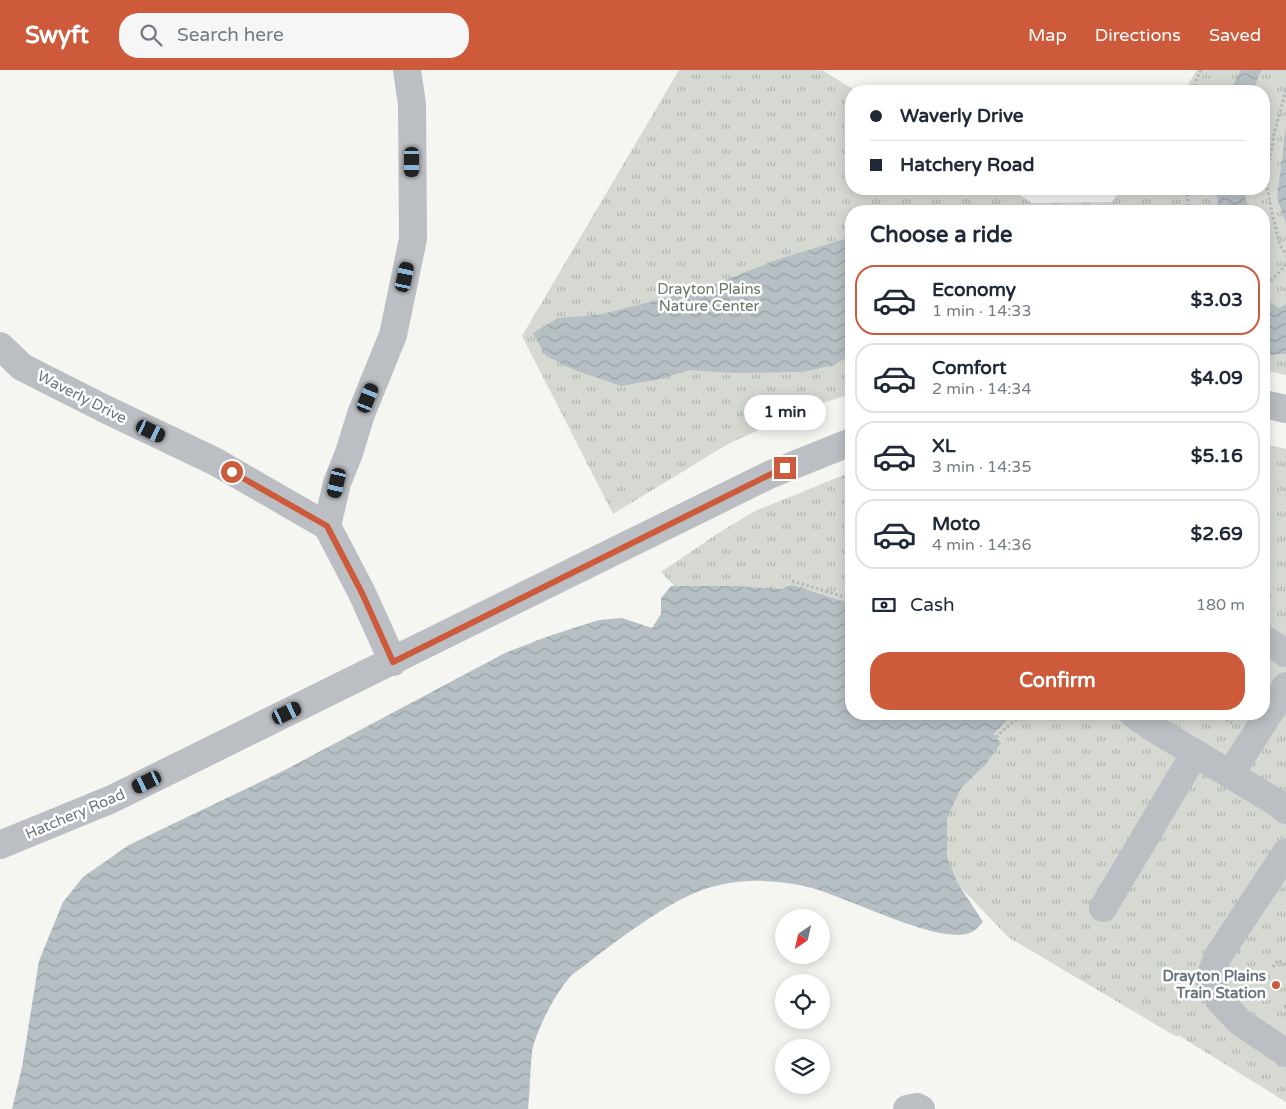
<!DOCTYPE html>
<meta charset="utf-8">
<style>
:root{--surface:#fff;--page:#f6f6f7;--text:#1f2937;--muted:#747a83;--line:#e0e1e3;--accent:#cc5a3b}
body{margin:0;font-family:"Varela Round",sans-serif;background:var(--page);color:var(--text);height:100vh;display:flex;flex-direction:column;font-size:19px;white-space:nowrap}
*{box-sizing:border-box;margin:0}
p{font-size:16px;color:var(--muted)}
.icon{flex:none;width:28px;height:28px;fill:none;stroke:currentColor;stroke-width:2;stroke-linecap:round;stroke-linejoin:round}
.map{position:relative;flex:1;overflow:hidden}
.details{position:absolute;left:845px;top:135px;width:425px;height:515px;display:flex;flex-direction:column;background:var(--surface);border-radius:20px;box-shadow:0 2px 12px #0003}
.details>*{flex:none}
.top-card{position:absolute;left:845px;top:15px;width:425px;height:110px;border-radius:20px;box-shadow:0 2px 12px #0003;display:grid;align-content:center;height:110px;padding:0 25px;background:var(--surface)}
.needle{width:32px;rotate:214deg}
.tools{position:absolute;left:775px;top:839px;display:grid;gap:10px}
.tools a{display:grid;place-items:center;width:55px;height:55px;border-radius:50%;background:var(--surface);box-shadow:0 2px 12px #0003;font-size:25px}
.end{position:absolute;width:22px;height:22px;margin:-11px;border:6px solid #cc5a3b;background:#fff;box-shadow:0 0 0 2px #fff}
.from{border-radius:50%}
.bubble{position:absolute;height:35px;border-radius:18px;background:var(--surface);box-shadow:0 2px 12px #0003;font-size:16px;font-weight:700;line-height:35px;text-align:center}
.car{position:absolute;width:15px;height:30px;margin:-15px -8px;border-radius:6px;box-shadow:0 0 4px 1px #0007;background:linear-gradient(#222 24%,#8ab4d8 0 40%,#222 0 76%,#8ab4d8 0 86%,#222 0)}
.top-card b{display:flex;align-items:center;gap:18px;height:48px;font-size:19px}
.top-card b+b{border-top:1px solid var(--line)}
.top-card i{width:12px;height:12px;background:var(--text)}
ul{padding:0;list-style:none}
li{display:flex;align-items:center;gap:15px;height:70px;margin:0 10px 8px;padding:0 15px;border:2px solid var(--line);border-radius:20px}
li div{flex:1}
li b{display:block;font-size:19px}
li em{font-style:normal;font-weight:700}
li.on{border-color:var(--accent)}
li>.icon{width:45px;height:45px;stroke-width:1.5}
h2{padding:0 25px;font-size:22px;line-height:60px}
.pay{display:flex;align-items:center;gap:12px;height:55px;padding:0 25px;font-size:19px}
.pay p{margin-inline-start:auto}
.action{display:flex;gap:10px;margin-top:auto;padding:10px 25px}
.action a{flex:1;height:58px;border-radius:20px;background:var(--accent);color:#fff;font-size:20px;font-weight:700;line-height:58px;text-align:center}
header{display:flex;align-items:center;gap:30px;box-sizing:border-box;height:70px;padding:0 25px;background:var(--accent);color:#fff}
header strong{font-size:24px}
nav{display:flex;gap:28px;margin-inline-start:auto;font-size:18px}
.search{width:350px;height:45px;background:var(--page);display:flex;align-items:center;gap:12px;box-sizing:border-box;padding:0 18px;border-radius:20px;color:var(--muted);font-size:19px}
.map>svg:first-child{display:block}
.grass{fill:url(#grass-tufts)}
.water{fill:url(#water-waves)}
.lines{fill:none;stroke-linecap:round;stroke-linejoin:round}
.path{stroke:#b5b8ba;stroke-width:3;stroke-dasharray:2.5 2.5;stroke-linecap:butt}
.minor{stroke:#bbbec2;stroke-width:28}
.route{stroke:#cc5a3b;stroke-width:6}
.poi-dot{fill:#cc5a3b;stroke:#fff;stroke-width:2}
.labels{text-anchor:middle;stroke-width:5;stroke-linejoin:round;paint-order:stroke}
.park-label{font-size:15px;fill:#6a7766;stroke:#fff}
.street-label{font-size:15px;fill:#68757f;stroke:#fff}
.poi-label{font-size:15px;font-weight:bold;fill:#68757f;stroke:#fff;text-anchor:end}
</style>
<header>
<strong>Swyft</strong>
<div class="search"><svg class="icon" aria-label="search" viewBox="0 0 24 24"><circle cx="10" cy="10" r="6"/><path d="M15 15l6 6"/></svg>Search here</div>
<nav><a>Map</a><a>Directions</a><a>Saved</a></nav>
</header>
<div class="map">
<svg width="1286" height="1039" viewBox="0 0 1286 1039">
<defs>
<pattern id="grass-tufts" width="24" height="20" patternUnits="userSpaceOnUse" patternTransform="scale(1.25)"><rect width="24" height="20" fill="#d5d9d2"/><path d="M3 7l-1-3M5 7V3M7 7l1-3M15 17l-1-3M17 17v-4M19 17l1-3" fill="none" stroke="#b1b5b0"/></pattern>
<pattern id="water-waves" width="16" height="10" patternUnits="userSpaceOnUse" patternTransform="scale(1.25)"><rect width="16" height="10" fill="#b6c0c4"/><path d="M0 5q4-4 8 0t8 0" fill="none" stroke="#98a1a4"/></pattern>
</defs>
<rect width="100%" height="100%" fill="#f5f5f2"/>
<!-- grass -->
<g class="grass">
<path d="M679,0H822L856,21H851V119H1010L1032,133L1112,132L1121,119H1264V21H1184L1197,0H1286V305L1264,300V141H851V324L810,337L728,374L613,444L522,266Z"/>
<path d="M1264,374L1286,379V1032L1178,965L1177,967L1008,867L661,502L717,464L755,441L851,402V644H1264Z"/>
</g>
<!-- water -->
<g class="water">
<path d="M1241,0H1262L1258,7L1254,21H1230Z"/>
<path d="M1286,57V153L1277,128Z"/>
<path d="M1216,119H1243L1249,141H1219Z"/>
<path d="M851,167V285L834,295L803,302L734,303L690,300L660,309L621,316L572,299L546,286L533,263L558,248L598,245L705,218L776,190Z"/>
<path d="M1264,229L1279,238L1286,234V284H1276L1264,288Z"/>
<path d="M792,515L851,534V644H1013L993,664L1001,673L986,694L961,718L947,748V787L957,812L983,852C980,855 976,860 972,862C939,878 839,821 799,815C774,810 744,809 720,815C685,822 655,845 626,864C612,874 598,885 584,896C579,900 573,903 569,908C556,923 535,962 532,982C530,1001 530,1020 528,1039H12L22,997L39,891L63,832L83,807L129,775L283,701L505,583L549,566L599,550L622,548L652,558L661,544V528L671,516H735L781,519Z"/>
</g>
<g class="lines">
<!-- path -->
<g class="path">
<path d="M1286,20L1274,64L1266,109L1273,148L1280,175L1286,185"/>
<path d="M1194,21L1196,10L1201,0"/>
<path d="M1187,119L1188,141"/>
<path d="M1264,218L1286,195"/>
<path d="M792,511L851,529"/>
<path d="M1264,523L1270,527L1264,537"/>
<path d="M1218,644L1232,653"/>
<path d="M996,667L1022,644"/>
<path d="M1273,897L1278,890L1286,895"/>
<path d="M1284,936L1286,937"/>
</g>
<!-- minor -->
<g class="minor">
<path d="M0,276L22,297L103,338L216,392L327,456L362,523L393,592"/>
<path d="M1264,334L1286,339"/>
<path d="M327,456L337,413L349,383L361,344L393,265L413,169L412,34L407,0"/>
<path d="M1264,569L1286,583"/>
<path d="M1133,644L1150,656L1279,734L1286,740"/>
<path d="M1230,705L1286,616"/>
<path d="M0,775L112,729L769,405L851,372"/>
<path d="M1286,783L1218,886L1209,909L1219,930L1240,952L1286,983"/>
<path d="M1103,838L1195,683"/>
<path d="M907,1039L917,1037L921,1039"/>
</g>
</g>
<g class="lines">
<!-- route -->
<path class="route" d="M232,402L327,456L362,523L393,592L769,405L785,398"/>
</g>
<!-- markers -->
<circle class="poi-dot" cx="1276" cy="915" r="5"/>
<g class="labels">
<!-- park labels -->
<g class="park-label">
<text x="709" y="224">Drayton Plains<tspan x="709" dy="17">Nature Center</tspan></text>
</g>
<!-- street labels -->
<g class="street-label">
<text transform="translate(82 327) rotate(27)" y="5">Waverly Drive</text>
<text transform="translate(75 744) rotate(-23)" y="5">Hatchery Road</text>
</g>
<!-- poi labels -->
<g class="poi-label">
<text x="1266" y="911">Drayton Plains<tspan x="1266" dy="17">Train Station</tspan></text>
</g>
</g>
</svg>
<div class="tools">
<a><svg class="needle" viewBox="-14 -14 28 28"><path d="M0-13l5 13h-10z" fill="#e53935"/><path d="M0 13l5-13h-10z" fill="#747a83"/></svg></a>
<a><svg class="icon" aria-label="locate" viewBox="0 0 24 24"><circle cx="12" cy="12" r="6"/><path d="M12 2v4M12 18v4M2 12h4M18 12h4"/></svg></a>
<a><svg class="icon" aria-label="layers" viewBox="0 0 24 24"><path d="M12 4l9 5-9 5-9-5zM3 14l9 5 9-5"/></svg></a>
</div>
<i class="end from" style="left:232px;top:402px"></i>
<i class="end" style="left:785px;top:398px"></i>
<div class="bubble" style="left:744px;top:325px;width:82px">1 min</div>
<i class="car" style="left:412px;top:92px;rotate:180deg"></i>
<i class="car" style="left:405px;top:207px;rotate:12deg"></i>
<i class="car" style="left:368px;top:328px;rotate:22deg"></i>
<i class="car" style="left:151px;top:361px;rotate:116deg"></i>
<i class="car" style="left:337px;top:413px;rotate:193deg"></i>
<i class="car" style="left:287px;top:643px;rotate:64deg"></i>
<i class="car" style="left:147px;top:712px;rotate:244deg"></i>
<div class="top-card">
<b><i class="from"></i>Waverly Drive</b>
<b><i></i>Hatchery Road</b>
</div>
<section class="details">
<h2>Choose a ride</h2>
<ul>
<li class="on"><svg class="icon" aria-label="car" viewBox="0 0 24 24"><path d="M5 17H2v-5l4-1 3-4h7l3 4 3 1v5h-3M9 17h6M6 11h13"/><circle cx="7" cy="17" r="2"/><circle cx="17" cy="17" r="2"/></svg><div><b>Economy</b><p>1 min · 14:33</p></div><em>$3.03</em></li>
<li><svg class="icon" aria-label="car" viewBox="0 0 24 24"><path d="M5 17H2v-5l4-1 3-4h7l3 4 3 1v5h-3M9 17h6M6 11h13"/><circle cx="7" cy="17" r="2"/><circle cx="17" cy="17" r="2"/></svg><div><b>Comfort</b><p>2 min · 14:34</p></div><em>$4.09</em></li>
<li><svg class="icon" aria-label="car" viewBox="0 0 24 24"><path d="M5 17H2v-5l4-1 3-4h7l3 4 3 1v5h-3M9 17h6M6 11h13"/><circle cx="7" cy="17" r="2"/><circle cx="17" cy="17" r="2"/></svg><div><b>XL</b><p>3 min · 14:35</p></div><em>$5.16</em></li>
<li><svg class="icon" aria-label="car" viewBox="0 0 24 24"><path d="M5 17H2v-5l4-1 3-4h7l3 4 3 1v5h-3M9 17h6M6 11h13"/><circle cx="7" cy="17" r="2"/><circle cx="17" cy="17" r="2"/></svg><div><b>Moto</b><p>4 min · 14:36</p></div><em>$2.69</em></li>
</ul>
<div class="pay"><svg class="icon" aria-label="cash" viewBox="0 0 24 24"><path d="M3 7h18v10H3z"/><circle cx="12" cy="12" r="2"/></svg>Cash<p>180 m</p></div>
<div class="action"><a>Confirm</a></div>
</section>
</div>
